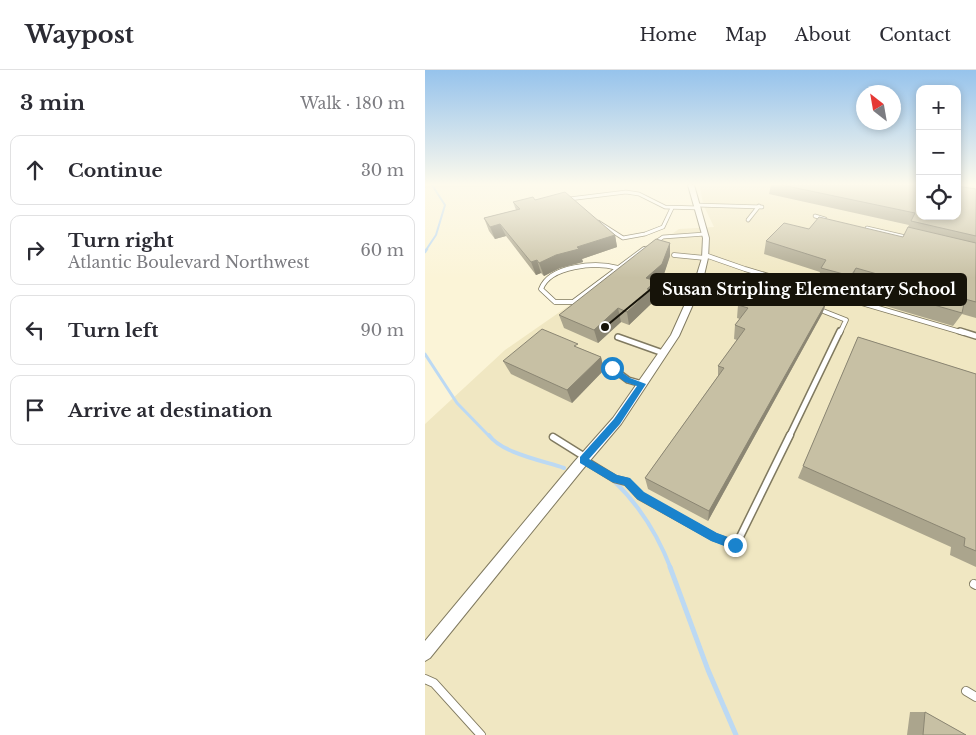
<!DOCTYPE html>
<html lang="en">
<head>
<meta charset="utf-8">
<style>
	body { margin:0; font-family:"Libre Baskerville",serif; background:#f7f7f7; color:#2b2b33 }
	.controls { position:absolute; right:15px; top:15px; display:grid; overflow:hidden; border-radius:10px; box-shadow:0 2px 8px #0003 }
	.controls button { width:45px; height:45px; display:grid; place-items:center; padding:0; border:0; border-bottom:1px solid #e1e1e2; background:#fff; color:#2b2b33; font:25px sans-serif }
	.compass { position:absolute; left:431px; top:15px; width:45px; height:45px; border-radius:50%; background:#fff; box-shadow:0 2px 8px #0003; rotate:329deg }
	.stop { position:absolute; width:15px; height:15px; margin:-11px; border:4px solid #1a83cd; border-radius:50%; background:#fff }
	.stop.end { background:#1a83cd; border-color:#fff; box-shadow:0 1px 5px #0008 }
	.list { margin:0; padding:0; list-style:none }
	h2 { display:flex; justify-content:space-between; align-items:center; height:65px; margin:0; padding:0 20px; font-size:21px }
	h2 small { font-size:16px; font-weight:400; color:#7c7c81 }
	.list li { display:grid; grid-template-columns:32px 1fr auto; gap:15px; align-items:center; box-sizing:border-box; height:70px; margin:0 10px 10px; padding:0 10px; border:1px solid #e1e1e2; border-radius:10px }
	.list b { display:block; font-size:19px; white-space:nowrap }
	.list p { margin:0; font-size:16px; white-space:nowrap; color:#7c7c81 }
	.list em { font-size:16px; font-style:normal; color:#7c7c81 }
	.icon { flex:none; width:28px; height:28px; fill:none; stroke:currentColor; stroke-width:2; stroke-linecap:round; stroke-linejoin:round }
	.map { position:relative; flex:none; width:551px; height:665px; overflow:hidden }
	header { display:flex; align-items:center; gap:30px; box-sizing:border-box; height:70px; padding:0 25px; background:#fff; border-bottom:1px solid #e1e1e2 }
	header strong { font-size:24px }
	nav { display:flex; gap:28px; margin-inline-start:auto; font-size:18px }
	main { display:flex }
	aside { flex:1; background:#fff }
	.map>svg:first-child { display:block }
	.built { fill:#f0e7c2 }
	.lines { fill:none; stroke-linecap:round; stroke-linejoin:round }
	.stream-far4 { stroke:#bcd9f3; stroke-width:2 }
	.stream-far3 { stroke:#bcd9f3; stroke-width:2.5 }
	.stream-far2 { stroke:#bcd9f3; stroke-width:3 }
	.stream-far1 { stroke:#bcd9f3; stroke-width:4 }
	.stream { stroke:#bcd9f3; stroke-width:5 }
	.service-far4-casing { stroke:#807a60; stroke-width:4.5 }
	.service-far3-casing { stroke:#807a60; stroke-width:5.5 }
	.service-far2-casing { stroke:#807a60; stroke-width:8 }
	.service-far1-casing { stroke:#807a60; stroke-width:9 }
	.service-casing { stroke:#807a60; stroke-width:10 }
	.minor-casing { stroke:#807a60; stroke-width:2 }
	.service-far4 { stroke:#fff; stroke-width:3 }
	.service-far3 { stroke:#fff; stroke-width:4 }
	.service-far2 { stroke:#fff; stroke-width:5 }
	.service-far1 { stroke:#fff; stroke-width:6 }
	.service { stroke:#fff; stroke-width:8 }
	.minor { fill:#fff; fill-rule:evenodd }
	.wall { fill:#aba58d }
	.shaded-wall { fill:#8b8673 }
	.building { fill:#c7c0a4; stroke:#8b8673 }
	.route { fill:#1a83cd }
	.leader { fill:none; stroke:#161309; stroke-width:2 }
	.callout-dot { fill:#161309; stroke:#fff; stroke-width:2 }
	.callout { fill:#161309; stroke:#161309; stroke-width:2 }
	.callout-label { font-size:16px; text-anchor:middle; font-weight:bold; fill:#fff }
</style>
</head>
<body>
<header>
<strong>Waypost</strong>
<nav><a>Home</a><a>Map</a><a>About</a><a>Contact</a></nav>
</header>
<main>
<aside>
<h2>3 min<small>Walk · 180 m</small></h2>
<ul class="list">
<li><svg class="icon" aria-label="ahead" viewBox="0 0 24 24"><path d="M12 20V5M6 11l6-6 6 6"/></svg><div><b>Continue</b></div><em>30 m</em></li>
<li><svg class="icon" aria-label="right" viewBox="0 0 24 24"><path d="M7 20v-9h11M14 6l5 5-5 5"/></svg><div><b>Turn right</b><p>Atlantic Boulevard Northwest</p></div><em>60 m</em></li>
<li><svg class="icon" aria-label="left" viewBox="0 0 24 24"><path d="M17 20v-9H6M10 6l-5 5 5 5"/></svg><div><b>Turn left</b></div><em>90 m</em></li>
<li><svg class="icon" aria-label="arrive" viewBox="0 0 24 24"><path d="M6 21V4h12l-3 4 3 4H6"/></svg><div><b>Arrive at destination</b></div></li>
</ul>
</aside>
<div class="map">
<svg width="551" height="665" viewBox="0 0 551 665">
	<rect width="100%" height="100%" fill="#fbf4d7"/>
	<g class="built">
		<polygon points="0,115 149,115 0,118"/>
		<polygon points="267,115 495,115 495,146 532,146 532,115 551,117 551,665 0,665 0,354 80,280 254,159 289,157 278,134 275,116"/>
	</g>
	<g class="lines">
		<polyline class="stream-far4" points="1,180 11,165 20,135 7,115"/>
		<polyline class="stream-far3" points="0,182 2,179"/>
		<polyline class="stream-far2" points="0,284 32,333 65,367"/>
		<g class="stream-far1">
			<path d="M64,365C76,383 119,391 139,398"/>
			<path d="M189,411C215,436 233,465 246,499"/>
		</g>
		<polyline class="stream" points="245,497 283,600 311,665"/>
		<defs>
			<g id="service-far4">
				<polyline points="144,129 201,122 214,124 240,137 274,138"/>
				<polyline points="271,135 337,137"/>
				<polyline points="390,146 400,149"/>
				<polyline points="323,150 334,136"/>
				<polyline points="173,152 198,168 220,164 238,157 247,138"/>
				<polyline points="442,158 485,168"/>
				<polyline points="228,174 238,167 280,164"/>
				<polyline points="218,180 221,178"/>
			</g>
			<g id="service-far3">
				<polyline points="249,185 280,188"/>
				<polyline points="280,185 320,199 539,263"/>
				<path d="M193,198C171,192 125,195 116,219L130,232H148L219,179"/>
				<polyline points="274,209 302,211 314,217 332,221"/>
				<polyline points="393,239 421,250 415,263"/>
			</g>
			<g id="service-far2">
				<polyline points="535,261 551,266"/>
				<polyline points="193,267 238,283"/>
				<polyline points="187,298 203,310 217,314"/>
				<polyline points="364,367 415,261"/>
			</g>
			<g id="service-far1">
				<polyline points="128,367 160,387"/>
				<polyline points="159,390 190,409 202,412 215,426 289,467 311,475 365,365"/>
			</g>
			<g id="service">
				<polyline points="549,514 551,515"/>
				<polyline points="0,609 9,613 56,665"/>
				<polyline points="541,621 551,627"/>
			</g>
			<polygon id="minor" points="263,115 269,115 284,168 283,188 277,214 254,266 196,354 157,400 5,588 0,591 0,571 149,392 188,348 246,265 269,214 277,188 278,168"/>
		</defs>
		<use href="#service-far4" class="service-far4-casing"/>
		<use href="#service-far3" class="service-far3-casing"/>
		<use href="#service-far2" class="service-far2-casing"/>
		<use href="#service-far1" class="service-far1-casing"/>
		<use href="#service" class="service-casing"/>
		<use href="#minor" class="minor-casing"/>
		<use href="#service-far4" class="service-far4"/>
		<use href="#service-far3" class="service-far3"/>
		<use href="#service-far2" class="service-far2"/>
		<use href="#service-far1" class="service-far1"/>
		<use href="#service" class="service"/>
		<use href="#minor" class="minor"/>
	</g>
	<g class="wall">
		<polygon points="346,115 495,115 551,119 551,248 537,244 528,256 447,232 453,219 426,211 421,219 392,211 395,202 339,184 341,171 384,159 478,167 484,155 344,124"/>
		<polygon points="110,130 190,165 192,177 157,189 158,192 135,198 119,206 116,203 111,205 81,166 70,169 64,161 59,148 91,140 88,132"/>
		<polygon points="245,173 245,186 238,207 231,213 232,224 227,229 227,233 204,255 196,252 173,273 139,258 134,245"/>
		<polygon points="402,231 397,244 283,451 223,419 220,408 293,306 293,296 312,270 309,269 310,255 315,249 312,248 313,235"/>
		<polygon points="433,267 551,304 551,497 525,485 526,477 373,408"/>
		<polygon points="154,278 176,287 179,300 147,333 86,304 78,291"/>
		<polygon points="485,642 500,642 541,665 482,665"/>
	</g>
	<g class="shaded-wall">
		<polygon points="75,154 81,166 70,169 65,157"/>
		<polygon points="190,165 192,177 157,189 158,192 135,198 119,206 114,193 131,185 152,177"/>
		<polygon points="245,173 245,186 238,207 231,213 232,224 227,229 227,233 204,255 202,242 221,208"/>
		<polygon points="112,190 116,203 111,205 106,192"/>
		<polygon points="431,198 426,211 421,219 426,206"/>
		<polygon points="402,231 397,244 283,451 284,441"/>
		<polygon points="193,238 196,252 173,273 169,260"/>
		<polygon points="176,287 179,300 147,333 142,320"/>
	</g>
	<g class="building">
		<polygon points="357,115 495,115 495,146 532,146 532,116 551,119 551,166 486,151 490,143"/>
		<polygon points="140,122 190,165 152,177 154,179 131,185 114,193 112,190 106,192 75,154 65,157 59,148 95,139 88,132 108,127 110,130"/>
		<polygon points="394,147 478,167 483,157 551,173 551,232 540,229 537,243 453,219 459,206 431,198 426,206 396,198 401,190 341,171 359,153 384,159"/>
		<polygon points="231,169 245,173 237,194 221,208 231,211 222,219 226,220 202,242 193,238 169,260 134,245"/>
		<polygon points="331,212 402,231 284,441 220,408 299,298 293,296 320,259 310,255 323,238 313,235"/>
		<polygon points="117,259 153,274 149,276 176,287 142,320 78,291"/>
		<polygon points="433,267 551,304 551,481 539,476 540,468 378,396"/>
		<polygon points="500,642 541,665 498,665"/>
	</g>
	<linearGradient id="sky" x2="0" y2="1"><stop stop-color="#96c3ec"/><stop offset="0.55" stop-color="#fdfaed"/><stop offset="1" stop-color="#fdfaed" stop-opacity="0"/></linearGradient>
	<rect width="551" height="208" fill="url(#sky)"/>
	<polygon class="route" points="187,295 205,308 221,314 195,354 164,389 192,405 205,408 219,422 292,463 314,471 316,475 314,479 310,480 286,471 212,429 199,415 187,412 155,393 155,387 189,349 212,316 200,312 184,300 183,298"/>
	<path class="leader" d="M180 257L226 219"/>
	<circle class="callout-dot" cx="180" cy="257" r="5"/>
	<rect class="callout" x="226" y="204" width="315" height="31" rx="5"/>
	<g class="callout-label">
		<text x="384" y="225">Susan Stripling Elementary School</text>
	</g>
</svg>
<div class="controls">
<button>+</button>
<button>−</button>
<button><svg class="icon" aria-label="locate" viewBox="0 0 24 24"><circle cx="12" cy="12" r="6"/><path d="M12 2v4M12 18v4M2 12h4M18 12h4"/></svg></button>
</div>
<svg class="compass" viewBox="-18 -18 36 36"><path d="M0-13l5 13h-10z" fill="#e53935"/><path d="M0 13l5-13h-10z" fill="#7c7c81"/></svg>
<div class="stop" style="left:187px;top:298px"></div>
<div class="stop end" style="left:310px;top:475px"></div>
</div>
</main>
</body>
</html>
